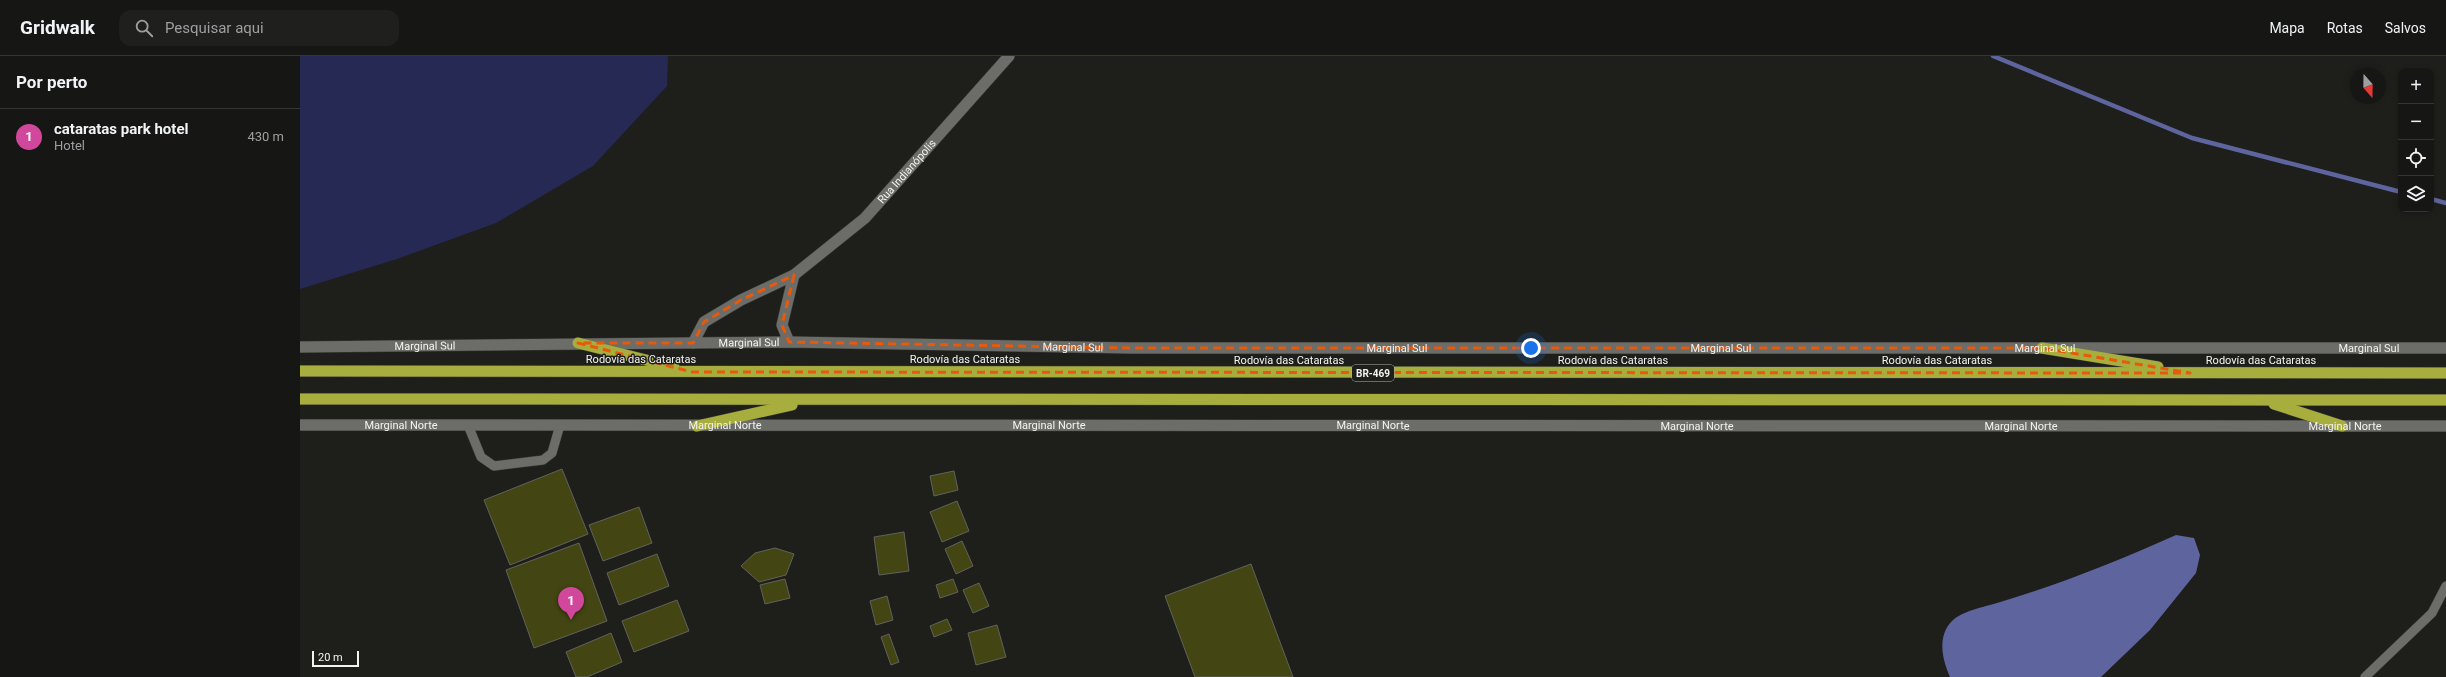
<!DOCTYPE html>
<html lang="pt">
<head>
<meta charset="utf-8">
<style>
	body { margin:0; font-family:Roboto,sans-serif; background:#1f1f1d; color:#f1f3f6 }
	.controls { position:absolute; right:12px; top:12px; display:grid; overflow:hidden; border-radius:8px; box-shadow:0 2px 6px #0003 }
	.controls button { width:36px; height:36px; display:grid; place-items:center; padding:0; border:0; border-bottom:1px solid #353534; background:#161614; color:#f1f3f6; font:20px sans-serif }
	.compass { position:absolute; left:2050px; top:12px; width:36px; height:36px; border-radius:50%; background:#161614; box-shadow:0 2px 6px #0003; rotate:160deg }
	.scale { position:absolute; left:12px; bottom:10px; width:47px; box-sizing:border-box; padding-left:4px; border:2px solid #f3f3f1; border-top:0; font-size:11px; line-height:14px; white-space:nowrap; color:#f3f3f1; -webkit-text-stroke:3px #1e1e1b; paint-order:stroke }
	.you { position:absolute; left:1231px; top:292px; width:14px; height:14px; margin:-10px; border:3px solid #fff; border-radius:50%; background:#1a73e8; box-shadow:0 0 0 6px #1a73e833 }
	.badge { display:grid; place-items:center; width:26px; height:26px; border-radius:50%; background:#7c3aed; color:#fff; font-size:13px; font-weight:700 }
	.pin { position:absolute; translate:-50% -33px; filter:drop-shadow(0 1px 2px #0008) }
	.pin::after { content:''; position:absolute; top:21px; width:14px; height:12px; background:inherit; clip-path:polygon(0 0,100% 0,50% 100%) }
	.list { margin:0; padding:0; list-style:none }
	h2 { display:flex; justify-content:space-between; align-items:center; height:52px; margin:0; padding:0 16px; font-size:17px }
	h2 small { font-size:13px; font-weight:400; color:#9e9fa0 }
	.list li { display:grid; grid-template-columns:26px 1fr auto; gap:12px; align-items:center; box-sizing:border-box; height:56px; padding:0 16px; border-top:1px solid #353534 }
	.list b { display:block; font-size:15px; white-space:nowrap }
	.list p { margin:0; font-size:13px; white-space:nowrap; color:#9e9fa0 }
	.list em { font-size:13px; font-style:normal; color:#9e9fa0 }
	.icon { flex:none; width:22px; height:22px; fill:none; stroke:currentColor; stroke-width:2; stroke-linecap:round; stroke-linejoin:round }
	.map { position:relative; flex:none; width:2146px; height:621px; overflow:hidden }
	header { display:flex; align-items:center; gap:24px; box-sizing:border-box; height:56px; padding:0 20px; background:#161614; border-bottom:1px solid #353534 }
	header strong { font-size:19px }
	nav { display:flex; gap:22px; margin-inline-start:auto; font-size:14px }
	.search { width:280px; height:36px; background:#1f1f1d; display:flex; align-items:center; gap:10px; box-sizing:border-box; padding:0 14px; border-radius:12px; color:#9e9fa0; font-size:15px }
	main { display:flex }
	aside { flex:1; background:#161614 }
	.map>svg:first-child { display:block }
	.green { fill:#262954 }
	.water { fill:#5e649e }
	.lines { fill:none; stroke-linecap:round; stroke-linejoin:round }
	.stream { stroke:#5e649e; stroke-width:4.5 }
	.building { fill:#434612; stroke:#62625e }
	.service-casing { stroke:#3c3c3a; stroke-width:10 }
	.tertiary-casing { stroke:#3c3c3a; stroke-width:12 }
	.trunk-casing { stroke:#3c3c3a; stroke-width:12 }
	.service { stroke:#6c6c68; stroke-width:9 }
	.tertiary { stroke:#6c6c68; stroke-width:11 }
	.trunk { stroke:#a7ae3e; stroke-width:11 }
	.marked { fill:none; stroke:#e8590c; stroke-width:3; stroke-dasharray:8 5; stroke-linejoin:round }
	.labels { text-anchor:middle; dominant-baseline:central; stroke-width:3; stroke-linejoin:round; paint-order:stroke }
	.shield { fill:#1e1e1b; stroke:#b3b3b1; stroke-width:1 }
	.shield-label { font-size:10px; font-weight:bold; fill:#f3f3f1 }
	.street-label { font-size:11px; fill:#f3f3f1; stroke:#1e1e1b }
</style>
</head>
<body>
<header>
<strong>Gridwalk</strong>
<div class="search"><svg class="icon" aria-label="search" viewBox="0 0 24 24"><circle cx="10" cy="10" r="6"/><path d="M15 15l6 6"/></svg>Pesquisar aqui</div>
<nav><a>Mapa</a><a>Rotas</a><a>Salvos</a></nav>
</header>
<main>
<aside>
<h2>Por perto<small></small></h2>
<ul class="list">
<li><span class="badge" style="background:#d1479c">1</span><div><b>cataratas park hotel</b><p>Hotel</p></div><em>430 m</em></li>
</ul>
</aside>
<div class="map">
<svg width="2146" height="621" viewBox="0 0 2146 621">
	<rect width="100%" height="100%" fill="#1e1e1b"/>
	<polygon class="green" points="0,0 368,0 367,30 293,110 196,167 97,203 0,233"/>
	<path class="water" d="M1876,479L1894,482L1900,499L1896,517L1850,574L1801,621H1650C1642,603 1637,580 1652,565C1662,555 1684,551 1697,547C1758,529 1818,505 1876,479Z"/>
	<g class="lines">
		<g class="stream">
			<polyline points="1693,0 1892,82 2101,136"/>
			<polyline points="2131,143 2146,147"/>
		</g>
	</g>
	<g class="building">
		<polygon points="262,413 288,478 210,509 184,444"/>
		<polygon points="654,415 658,434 634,440 630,420"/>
		<polygon points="657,445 669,475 642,486 630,456"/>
		<polygon points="339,451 352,487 303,505 289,469"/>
		<polygon points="604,476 609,515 579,519 574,481"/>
		<polygon points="662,485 673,510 656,518 645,493"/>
		<polygon points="279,487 307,565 234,592 206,514"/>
		<polygon points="475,492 494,498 486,519 459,526 441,510 455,497"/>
		<polygon points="357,498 369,530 319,549 307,517"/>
		<polygon points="951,508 993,621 895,621 865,540"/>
		<polygon points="485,523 490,542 465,548 460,529"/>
		<polygon points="653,523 658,536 640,542 636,529"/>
		<polygon points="679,527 689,550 673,557 663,534"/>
		<polygon points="587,540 593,564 576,569 570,545"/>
		<polygon points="377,544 389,575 334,596 322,565"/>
		<polygon points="647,563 652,574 634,581 630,570"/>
		<polygon points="697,569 706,601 676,609 668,577"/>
		<polygon points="311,577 322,606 287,621 276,621 266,596"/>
		<polygon points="589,578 599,606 591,609 581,581"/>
	</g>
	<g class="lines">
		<defs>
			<g id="service">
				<polyline points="168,369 181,401 194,410 243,404 252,397 260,369"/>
				<polyline points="2065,621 2132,557 2146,530"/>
			</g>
			<g id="tertiary">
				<polyline points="489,286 482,269 494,219"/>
				<path id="s1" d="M393,287L404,266L441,244L494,219L565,162L709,0"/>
				<path id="s2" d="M0,291L489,286L830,292H2146"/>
				<path id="s3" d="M0,369L2146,370"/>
			</g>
			<g id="trunk">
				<polyline points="278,287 374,311"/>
				<polyline points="1742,292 1858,311"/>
				<polyline points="0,315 2146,317"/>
				<polyline points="0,343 2146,344"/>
				<polyline points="1974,348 2042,370"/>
				<polyline points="397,370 492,349"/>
			</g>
		</defs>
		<use href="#service" class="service-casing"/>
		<use href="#tertiary" class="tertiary-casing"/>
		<use href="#trunk" class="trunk-casing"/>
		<use href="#service" class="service"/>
		<use href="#tertiary" class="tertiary"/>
		<use href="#trunk" class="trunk"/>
	</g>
	<path class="marked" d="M494,219L482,269L489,286L830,292H1742L1890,317L392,316L278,287H393L404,266L441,244Z"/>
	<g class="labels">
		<rect class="shield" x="1052" y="309" width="42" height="16" rx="3"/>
		<g class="shield-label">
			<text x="1073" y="317">BR-469</text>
		</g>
		<g class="street-label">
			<text stroke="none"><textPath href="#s1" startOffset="279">Rua Indianópolis</textPath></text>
			<text stroke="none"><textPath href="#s2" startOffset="449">Marginal Sul</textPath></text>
			<text stroke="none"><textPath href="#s2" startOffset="125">Marginal Sul</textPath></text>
			<text stroke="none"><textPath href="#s2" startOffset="773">Marginal Sul</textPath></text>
			<text stroke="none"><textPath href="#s2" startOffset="1097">Marginal Sul</textPath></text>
			<text stroke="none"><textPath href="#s2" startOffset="1421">Marginal Sul</textPath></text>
			<text stroke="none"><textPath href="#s2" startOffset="1745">Marginal Sul</textPath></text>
			<text stroke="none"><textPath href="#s2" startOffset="2069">Marginal Sul</textPath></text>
			<text x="341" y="303">Rodovía das Cataratas</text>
			<text x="665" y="303">Rodovía das Cataratas</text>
			<text x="989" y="304">Rodovía das Cataratas</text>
			<text x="1313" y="304">Rodovía das Cataratas</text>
			<text x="1637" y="304">Rodovía das Cataratas</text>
			<text x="1961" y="304">Rodovía das Cataratas</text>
			<text stroke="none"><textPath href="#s3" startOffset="101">Marginal Norte</textPath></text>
			<text stroke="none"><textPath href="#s3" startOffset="425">Marginal Norte</textPath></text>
			<text stroke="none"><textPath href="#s3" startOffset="749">Marginal Norte</textPath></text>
			<text stroke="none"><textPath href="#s3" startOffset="1073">Marginal Norte</textPath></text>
			<text stroke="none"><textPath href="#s3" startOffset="1397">Marginal Norte</textPath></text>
			<text stroke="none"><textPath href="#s3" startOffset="1721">Marginal Norte</textPath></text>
			<text stroke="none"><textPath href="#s3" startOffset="2045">Marginal Norte</textPath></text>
		</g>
	</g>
</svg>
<div class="controls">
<button>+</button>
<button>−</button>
<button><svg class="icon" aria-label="locate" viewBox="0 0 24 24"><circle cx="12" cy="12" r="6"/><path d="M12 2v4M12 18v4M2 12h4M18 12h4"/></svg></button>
<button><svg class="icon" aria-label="layers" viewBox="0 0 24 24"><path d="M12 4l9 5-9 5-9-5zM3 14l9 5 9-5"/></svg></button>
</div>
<svg class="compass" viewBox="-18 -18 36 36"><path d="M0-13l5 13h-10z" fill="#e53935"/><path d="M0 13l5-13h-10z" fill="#9e9fa0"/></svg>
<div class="scale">20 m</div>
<div class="you"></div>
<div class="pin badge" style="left:271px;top:564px;background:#d1479c">1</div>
</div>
</main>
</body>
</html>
